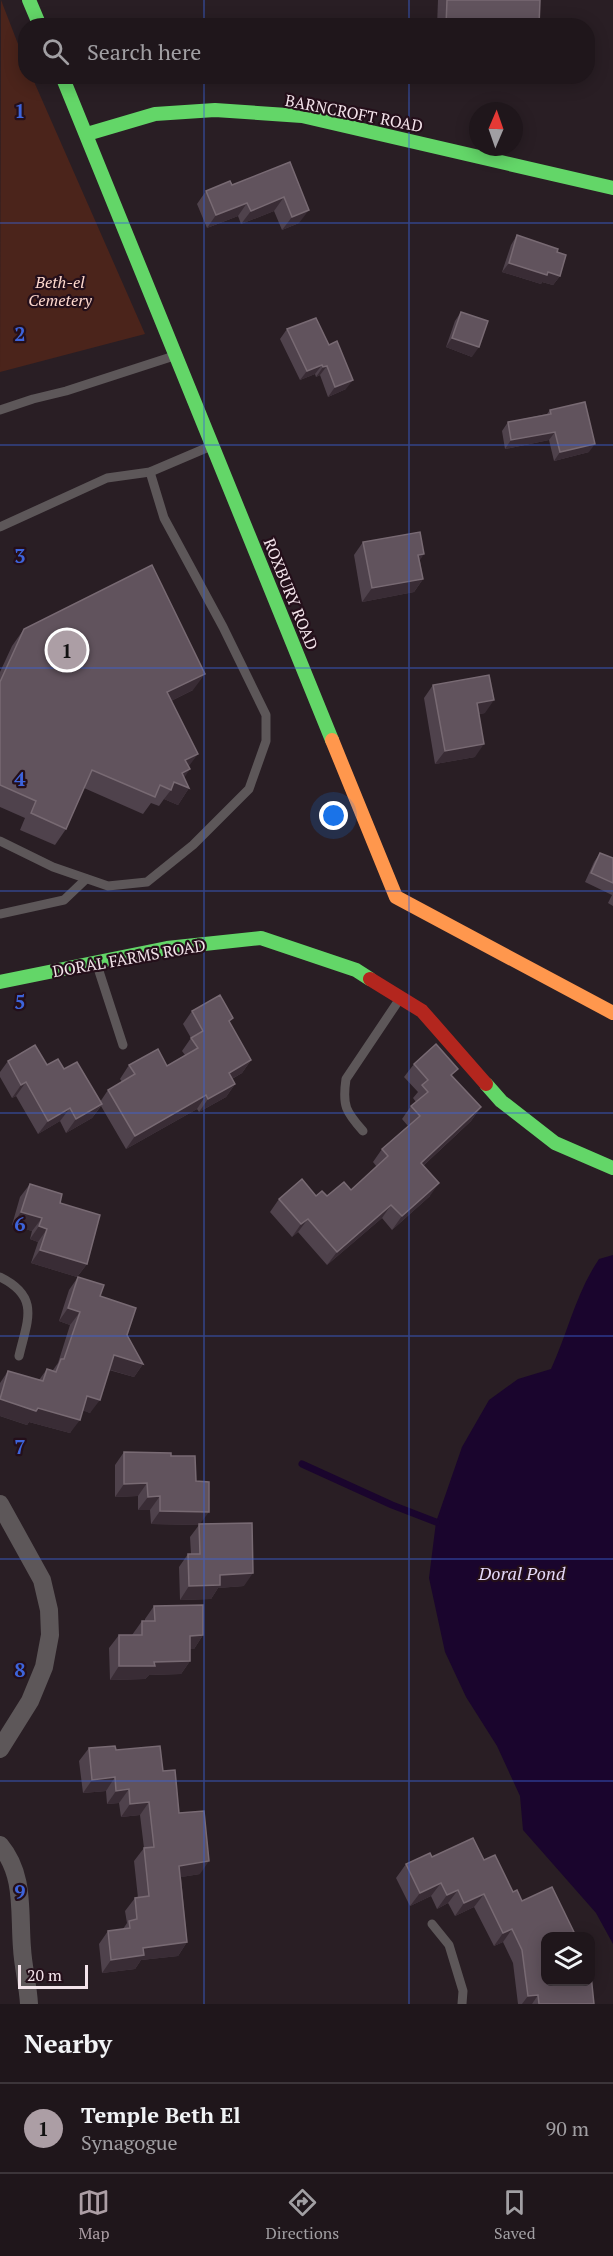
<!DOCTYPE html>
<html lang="en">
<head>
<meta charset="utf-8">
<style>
	body { margin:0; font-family:"PT Serif",serif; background:#271f24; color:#f1f3f6 }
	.controls { position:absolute; right:18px; bottom:18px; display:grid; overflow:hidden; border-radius:12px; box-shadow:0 3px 15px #0003 }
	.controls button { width:54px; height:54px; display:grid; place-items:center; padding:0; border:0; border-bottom:2px solid #3c353a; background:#1f161b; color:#f1f3f6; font:30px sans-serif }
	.compass { position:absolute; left:469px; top:102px; width:54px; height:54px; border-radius:50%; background:#1f161b; box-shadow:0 3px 15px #0003; rotate:2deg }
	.scale { position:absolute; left:18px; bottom:15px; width:70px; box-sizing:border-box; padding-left:6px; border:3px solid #f3e3ea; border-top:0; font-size:16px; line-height:21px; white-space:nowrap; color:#f3e3ea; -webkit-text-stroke:4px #240f1a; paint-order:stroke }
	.you { position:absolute; left:334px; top:816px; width:21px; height:21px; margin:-15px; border:4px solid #fff; border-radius:50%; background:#1a73e8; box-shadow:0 0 0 9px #1a73e833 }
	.badge { display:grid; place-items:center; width:39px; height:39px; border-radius:50%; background:#ac9ea5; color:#111; font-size:20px; font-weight:700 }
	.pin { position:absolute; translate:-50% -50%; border:3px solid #fff; box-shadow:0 2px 6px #0006 }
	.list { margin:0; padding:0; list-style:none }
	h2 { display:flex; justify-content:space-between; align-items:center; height:78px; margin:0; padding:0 24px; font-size:26px }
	h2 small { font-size:20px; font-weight:400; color:#a19fa3 }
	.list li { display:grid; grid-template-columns:39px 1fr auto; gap:18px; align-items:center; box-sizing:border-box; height:90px; padding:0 24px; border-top:2px solid #3c353a }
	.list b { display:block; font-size:22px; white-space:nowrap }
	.list p { margin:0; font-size:20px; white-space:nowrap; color:#a19fa3 }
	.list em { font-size:20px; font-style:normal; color:#a19fa3 }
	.icon { flex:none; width:33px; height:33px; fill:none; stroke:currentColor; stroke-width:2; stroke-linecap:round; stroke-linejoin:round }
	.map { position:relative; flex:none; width:613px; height:2004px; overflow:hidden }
	.search { position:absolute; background:#1f161b; box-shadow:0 3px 15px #0003; left:18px; right:18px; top:18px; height:66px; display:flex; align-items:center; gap:15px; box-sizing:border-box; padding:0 21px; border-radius:24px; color:#a19fa3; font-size:22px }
	.sheet { height:168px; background:#1f161b }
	nav { display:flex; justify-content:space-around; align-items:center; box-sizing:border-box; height:84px; border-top:2px solid #3c353a; background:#1f161b; font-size:16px; color:#a19fa3 }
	nav a { display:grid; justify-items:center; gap:3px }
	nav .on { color:#ac9ea5 }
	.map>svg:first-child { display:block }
	.green { fill:#4b241b }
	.water { fill:#1a052d }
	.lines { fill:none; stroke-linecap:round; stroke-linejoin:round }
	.stream { stroke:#1a052d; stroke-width:7 }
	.lane { stroke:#5d5759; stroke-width:9 }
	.street { stroke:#5d5759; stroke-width:18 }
	.fast { stroke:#63d668; stroke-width:14 }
	.slow { stroke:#ff974d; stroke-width:14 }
	.jam { stroke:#b3261e; stroke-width:14 }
	.wall { fill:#4f424c }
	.shaded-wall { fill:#392c35 }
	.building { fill:#61535d; stroke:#786a73; stroke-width:1.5 }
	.grid { fill:none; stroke:#3d64db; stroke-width:1.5; stroke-opacity:0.55 }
	.labels { text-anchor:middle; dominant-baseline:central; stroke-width:4.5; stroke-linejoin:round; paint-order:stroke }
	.street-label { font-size:16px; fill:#f3e3ea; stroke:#240f1a }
	.park-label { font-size:16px; font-style:italic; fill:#fed8cd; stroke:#240f1a }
	.water-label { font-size:18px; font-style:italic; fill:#e5d9f9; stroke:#240f1a }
	.grid-label { font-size:20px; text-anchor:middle; font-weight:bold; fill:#3d64db; stroke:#240f1a; stroke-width:4.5; stroke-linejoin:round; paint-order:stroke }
</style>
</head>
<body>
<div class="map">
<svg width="613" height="2004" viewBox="0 0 613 2004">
	<rect width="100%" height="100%" fill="#291e24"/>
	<polygon class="green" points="1,0 25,62 26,76 32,77 145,334 0,372"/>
	<path class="water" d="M613,1255V1944L596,1913L523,1830L520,1796L497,1746L466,1697L445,1652L429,1578L436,1522L462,1447L489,1400L518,1379L551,1369C568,1332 576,1293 599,1259Z"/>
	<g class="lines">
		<polyline class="stream" points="302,1464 392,1505 436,1522"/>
		<g class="lane">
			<polyline points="0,410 33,399 66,391 174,356"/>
			<polyline points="0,527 107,478 150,472 211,446"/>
			<polyline points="0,841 53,867 108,886 147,882 193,845 249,789 266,741 266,715 223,627 164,518 150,472"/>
			<polyline points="0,914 64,900 86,879"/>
			<polyline points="97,965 123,1045"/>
			<path d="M363,1131C346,1112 342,1106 346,1079L399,1000"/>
			<path d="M0,1277C41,1297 27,1321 19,1356"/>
			<polyline points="432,1924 449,1945 463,1991 462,2004"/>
		</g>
		<g class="street">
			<polyline points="0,1504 42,1580 49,1610 50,1635 44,1667 30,1701 0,1749"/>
			<path d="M0,1845C25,1875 19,1911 22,1948C23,1967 28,1985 29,2004"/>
		</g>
		<g class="fast">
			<polyline points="29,0 40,26"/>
			<polyline points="62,76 332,740"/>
			<polyline points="87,134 155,114 215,110 302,116 613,188"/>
			<polyline points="0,982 167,948 261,938 356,970 370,979"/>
			<polyline points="486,1084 501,1101 555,1143 613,1168"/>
		</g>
		<polyline class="slow" points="332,740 396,897 613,1013"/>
		<polyline class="jam" points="370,979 422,1011 486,1084"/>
	</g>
	<g class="wall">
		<polygon points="438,0 540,0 539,26 437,26"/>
		<polygon points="290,162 299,223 282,230 274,211 241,224 238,216 207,228 197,204 206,191 232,185"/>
		<polygon points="517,235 557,252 560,276 553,285 542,282 541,284 502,272 511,245"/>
		<polygon points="461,312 472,357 446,347 455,321"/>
		<polygon points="316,318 346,389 328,397 320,375 316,377 315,374 300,380 280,339 287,329"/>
		<polygon points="550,410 589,452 554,461 549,440 505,449 502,431 508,422 547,414"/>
		<polygon points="363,542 420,561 423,579 414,592 362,602 354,555"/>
		<polygon points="24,629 193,690 171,701 189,767 184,778 189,788 178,805 164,799 159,806 151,803 143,814 84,788 66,829 55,845 20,830 25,818 0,807 0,672 12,646"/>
		<polygon points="433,685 485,713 479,714 475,757 435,764 424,698"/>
		<polygon points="600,853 613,858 613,906 608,903 612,895 585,882 594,862"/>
		<polygon points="192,1011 230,1023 251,1060 242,1073 232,1079 235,1084 226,1097 199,1112 197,1109 126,1149 101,1106 92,1118 66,1133 60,1121 38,1134 16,1096 12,1098 0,1077 0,1072 8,1061 47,1065 64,1069 100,1102 108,1090 122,1082 120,1079 129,1065 167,1066 185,1055 182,1051 191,1038 183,1024"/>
		<polygon points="414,1064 453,1077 481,1107 471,1121 423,1166 430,1196 392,1230 382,1218 327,1265 298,1232 292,1237 270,1212 279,1199 316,1196 327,1196 351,1190 377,1167 373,1162 382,1149 408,1126 402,1119 411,1106 416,1102 413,1098 418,1092 404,1077"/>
		<polygon points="30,1184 60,1203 87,1264 77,1277 31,1263 38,1242 30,1239 32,1231 12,1225 20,1197"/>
		<polygon points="78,1277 100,1296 127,1335 143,1364 134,1377 109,1370 90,1413 83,1410 70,1433 29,1422 27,1425 0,1416 0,1383 8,1371 39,1380 47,1369 53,1370 58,1363 70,1325 59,1321 69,1290"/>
		<polygon points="124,1452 171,1456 196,1481 200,1524 244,1586 218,1588 211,1599 180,1600 179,1567 188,1554 191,1554 190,1537 199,1525 151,1524 150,1510 138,1510 138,1496 115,1497 115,1465"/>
		<polygon points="154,1606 203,1635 194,1649 190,1649 190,1661 181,1674 149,1675 145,1679 110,1680 109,1648 119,1635 132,1635 142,1621 145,1621 145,1619"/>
		<polygon points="89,1748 116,1750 163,1771 179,1813 200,1874 181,1877 187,1942 178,1956 141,1960 135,1969 102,1973 99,1944 108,1931 123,1929 127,1923 125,1911 135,1898 138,1898 134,1861 144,1848 140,1815 121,1817 119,1803 107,1804 106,1791 83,1793 79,1761"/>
		<polygon points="432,1857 484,1860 513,1892 522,1901 574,1932 570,1936 546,1936 546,1982 594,2004 518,2004 513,1963 503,1942 494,1946 474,1907 455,1916 448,1903 437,1909 431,1896 410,1906 396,1878 406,1864"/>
	</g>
	<g class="shaded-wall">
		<polygon points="284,197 274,211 241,224 251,211"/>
		<polygon points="247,203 238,216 207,228 216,215"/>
		<polygon points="309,210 299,223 282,230 292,217"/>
		<polygon points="509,263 548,272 560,276 553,285 542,282 541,284 502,272"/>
		<polygon points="452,338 479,347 472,357 446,347"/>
		<polygon points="322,365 315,374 300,380 307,371"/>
		<polygon points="327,366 320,375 316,377 323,367"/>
		<polygon points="353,380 346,389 328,397 335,387"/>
		<polygon points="555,432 549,440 505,449 511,440"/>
		<polygon points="595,444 589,452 554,461 560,452"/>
		<polygon points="424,554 415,568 418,555"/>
		<polygon points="423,579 414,592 362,602 372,588"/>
		<polygon points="205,674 193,690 155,709 167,692"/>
		<polygon points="494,700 485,713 467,716 477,703"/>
		<polygon points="484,744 475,757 435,764 445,751"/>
		<polygon points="198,754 186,770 185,760"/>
		<polygon points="190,769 180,784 189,788 178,805 164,799 171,790 174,782 182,773"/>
		<polygon points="251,1060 242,1073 219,1086 229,1073"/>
		<polygon points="26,1082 16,1096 12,1098 21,1085"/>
		<polygon points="235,1084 226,1097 199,1112 208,1099"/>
		<polygon points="206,1095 197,1109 126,1149 135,1136"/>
		<polygon points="102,1104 92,1118 66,1133 76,1119"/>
		<polygon points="481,1107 471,1121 412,1176 421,1163"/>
		<polygon points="70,1108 60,1121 38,1134 48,1121"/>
		<polygon points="439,1183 430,1196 392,1230 402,1216"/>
		<polygon points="391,1205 382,1218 327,1265 337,1252"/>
		<polygon points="21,1212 42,1218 32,1231 12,1225"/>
		<polygon points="308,1219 298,1232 292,1237 301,1224"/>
		<polygon points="39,1226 47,1229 38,1242 30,1239"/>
		<polygon points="40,1250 87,1264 77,1277 31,1263"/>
		<polygon points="68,1308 80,1312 70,1325 59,1321"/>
		<polygon points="114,1355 143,1364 134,1377 104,1368"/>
		<polygon points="87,1396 100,1400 90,1413 78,1409"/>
		<polygon points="0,1399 38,1408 80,1420 70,1433 29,1422 27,1425 0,1416"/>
		<polygon points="147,1483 138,1496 115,1497 124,1484"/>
		<polygon points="160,1496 150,1510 138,1510 148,1497"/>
		<polygon points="160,1511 209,1512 199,1525 151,1524"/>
		<polygon points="253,1573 244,1586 218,1588 211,1599 180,1600 189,1586 220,1575"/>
		<polygon points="203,1635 194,1649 181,1649 190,1636"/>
		<polygon points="190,1661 181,1674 149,1675 145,1679 110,1680 119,1666 154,1662"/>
		<polygon points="115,1777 106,1791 83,1793 92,1780"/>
		<polygon points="129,1789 119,1803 107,1804 116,1791"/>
		<polygon points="149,1802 140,1815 121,1817 130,1804"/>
		<polygon points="209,1861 200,1874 170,1879 179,1866"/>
		<polygon points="441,1883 431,1896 410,1906 420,1893"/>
		<polygon points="458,1890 448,1903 437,1909 447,1895"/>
		<polygon points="484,1894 474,1907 455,1916 464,1903"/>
		<polygon points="512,1929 503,1942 494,1946 503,1933"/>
		<polygon points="574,1932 570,1936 564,1936"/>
		<polygon points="187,1942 178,1956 141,1960 135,1969 102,1973 111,1960 143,1948"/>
		<polygon points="538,1995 532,2004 522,2004 528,1996"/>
	</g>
	<g class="building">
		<polygon points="447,0 540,0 539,26 446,26"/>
		<polygon points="290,162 309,210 292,217 284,197 251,211 247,203 216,215 206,191 230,181 232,185"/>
		<polygon points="517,235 558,249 557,252 566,255 560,276 548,272 547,275 509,263"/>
		<polygon points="461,312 488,321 479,347 452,338"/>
		<polygon points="316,318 329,345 337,341 353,380 335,387 327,366 323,367 322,365 307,371 287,329"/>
		<polygon points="585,402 595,444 560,452 555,432 511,440 508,422 551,414 550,410"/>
		<polygon points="420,532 424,554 418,555 423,579 372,588 363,542"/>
		<polygon points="152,565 205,674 167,692 198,754 185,760 190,769 182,773 189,788 174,782 171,790 160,785 155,797 92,770 66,829 31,813 36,801 0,785 0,682 24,629"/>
		<polygon points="489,675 494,700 477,703 484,744 445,751 433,685"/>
		<polygon points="600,853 613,858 613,883 591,873"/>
		<polygon points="220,995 233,1018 229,1021 251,1060 229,1073 235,1084 208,1099 206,1095 135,1136 108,1090 135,1074 129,1065 158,1049 167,1066 198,1048 191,1038 203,1031 192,1011"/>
		<polygon points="436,1044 458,1069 451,1075 481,1107 421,1163 439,1183 402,1216 391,1205 337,1252 308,1219 301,1224 279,1199 302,1179 316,1196 322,1191 327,1196 344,1182 351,1190 388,1156 382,1149 420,1116 411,1106 428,1092 422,1085 428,1080 414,1064"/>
		<polygon points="35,1045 47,1065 58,1059 64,1069 77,1062 102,1104 76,1119 70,1108 48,1121 26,1082 21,1085 8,1061"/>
		<polygon points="30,1184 62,1194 60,1203 100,1215 87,1264 40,1250 47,1229 39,1226 42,1218 21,1212"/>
		<polygon points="78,1277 104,1285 100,1296 136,1308 127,1335 143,1364 114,1355 100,1400 87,1396 80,1420 38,1408 36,1411 0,1399 8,1371 43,1381 47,1369 56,1372 61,1359 64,1359 80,1312 68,1308"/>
		<polygon points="124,1452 171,1453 171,1456 195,1456 196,1481 209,1482 209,1512 160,1511 160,1496 148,1497 147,1483 124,1484"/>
		<polygon points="252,1523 253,1573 220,1575 220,1585 189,1586 188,1554 200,1554 199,1524"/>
		<polygon points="203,1605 203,1635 190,1636 190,1661 154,1662 155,1666 119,1666 119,1635 142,1635 142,1621 155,1621 154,1606"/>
		<polygon points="115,1746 116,1750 160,1746 163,1771 175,1770 179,1813 204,1811 209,1861 179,1866 187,1942 143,1948 144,1955 111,1960 108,1931 130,1928 129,1921 137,1919 135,1898 149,1896 144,1848 154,1847 149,1802 130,1804 129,1789 116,1791 115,1777 92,1780 89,1748"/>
		<polygon points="473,1838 484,1860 495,1855 513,1892 517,1890 522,1901 552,1887 574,1932 564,1936 546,1936 546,1982 591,1982 591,1975 594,2004 539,2004 538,1995 528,1996 522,1950 512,1929 503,1933 484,1894 464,1903 458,1890 447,1895 441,1883 420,1893 406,1864 430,1853 432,1857"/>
	</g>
	<path class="grid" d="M204,0V26M409,0V26M204,76V2004M409,76V2004M0,223H613M0,445H613M0,668H613M0,891H613M0,1113H613M0,1336H613M0,1559H613M0,1781H613"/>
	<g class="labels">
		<g class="street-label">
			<text transform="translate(354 113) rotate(11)">BARNCROFT ROAD</text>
			<text transform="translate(291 594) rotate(68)">ROXBURY ROAD</text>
			<text transform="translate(129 958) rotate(-10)">DORAL FARMS ROAD</text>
		</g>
		<g class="park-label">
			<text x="60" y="282">Beth-el<tspan x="60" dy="18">Cemetery</tspan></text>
		</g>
		<g class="water-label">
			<text x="522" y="1573">Doral Pond</text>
		</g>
	</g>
	<g class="grid-label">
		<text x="20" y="118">1</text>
		<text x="20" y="341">2</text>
		<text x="20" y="563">3</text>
		<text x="20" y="786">4</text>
		<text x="20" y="1009">5</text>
		<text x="20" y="1231">6</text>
		<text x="20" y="1454">7</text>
		<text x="20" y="1677">8</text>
		<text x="20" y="1899">9</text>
	</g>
</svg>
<div class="controls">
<button><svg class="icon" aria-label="layers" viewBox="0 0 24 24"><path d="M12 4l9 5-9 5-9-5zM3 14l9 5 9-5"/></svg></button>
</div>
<svg class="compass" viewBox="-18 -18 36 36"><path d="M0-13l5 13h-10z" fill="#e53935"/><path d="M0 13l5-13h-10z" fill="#a19fa3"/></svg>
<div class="scale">20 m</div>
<div class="you"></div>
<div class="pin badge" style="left:67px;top:650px">1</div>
<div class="search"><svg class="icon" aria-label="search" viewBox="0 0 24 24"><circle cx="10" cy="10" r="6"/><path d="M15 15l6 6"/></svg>Search here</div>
</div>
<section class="sheet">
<h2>Nearby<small></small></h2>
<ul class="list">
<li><span class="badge">1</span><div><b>Temple Beth El</b><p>Synagogue</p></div><em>90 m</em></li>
</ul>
</section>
<nav>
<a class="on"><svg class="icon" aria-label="map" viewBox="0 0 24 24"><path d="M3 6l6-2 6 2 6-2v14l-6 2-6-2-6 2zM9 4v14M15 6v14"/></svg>Map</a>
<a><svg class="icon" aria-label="directions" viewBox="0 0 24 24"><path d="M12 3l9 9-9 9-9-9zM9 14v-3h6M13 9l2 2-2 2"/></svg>Directions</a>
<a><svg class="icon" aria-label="saved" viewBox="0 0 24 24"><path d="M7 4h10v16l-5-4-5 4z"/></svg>Saved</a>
</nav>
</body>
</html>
